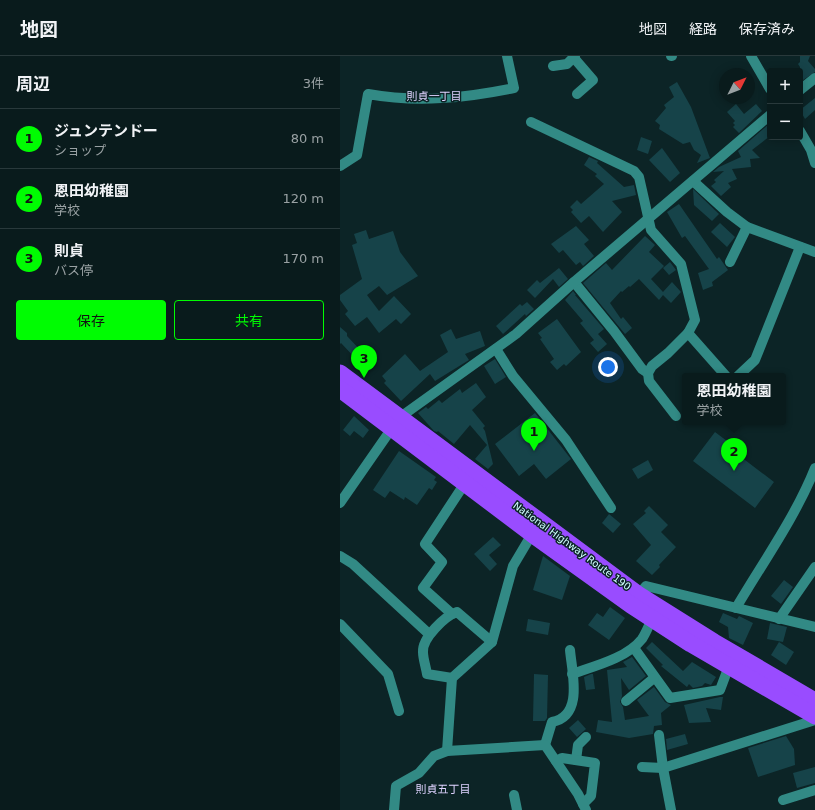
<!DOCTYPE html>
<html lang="ja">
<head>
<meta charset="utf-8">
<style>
	body { margin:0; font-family:"DejaVu Sans","Noto Sans JP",sans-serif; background:#172829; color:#f1f3f6 }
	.controls { position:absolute; right:12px; top:12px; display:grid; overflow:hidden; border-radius:4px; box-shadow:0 2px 10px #0003 }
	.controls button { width:36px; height:36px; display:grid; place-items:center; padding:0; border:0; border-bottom:1px solid #29393b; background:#091b1c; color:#f1f3f6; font:20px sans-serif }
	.compass { position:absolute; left:379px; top:12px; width:36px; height:36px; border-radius:50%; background:#091b1c; box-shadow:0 2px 10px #0003; rotate:48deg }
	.you { position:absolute; left:268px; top:311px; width:14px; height:14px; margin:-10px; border:3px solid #fff; border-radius:50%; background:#1a73e8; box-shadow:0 0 0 6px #1a73e833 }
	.badge { display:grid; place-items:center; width:26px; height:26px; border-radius:50%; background:#00fc02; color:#111; font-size:13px; font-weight:700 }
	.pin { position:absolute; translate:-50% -33px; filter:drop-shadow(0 1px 2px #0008) }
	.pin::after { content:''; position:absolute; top:21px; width:14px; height:12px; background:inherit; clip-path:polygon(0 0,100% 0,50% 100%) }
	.popup { position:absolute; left:342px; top:317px; width:104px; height:52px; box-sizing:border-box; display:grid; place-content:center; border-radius:4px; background:#091b1c; filter:drop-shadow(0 1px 3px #0005); font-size:13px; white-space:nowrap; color:#99a1a3 }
	.popup b { font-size:15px; color:#f1f3f6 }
	.popup::after { content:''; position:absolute; left:50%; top:100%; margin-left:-8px; border:8px solid transparent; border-top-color:#091b1c }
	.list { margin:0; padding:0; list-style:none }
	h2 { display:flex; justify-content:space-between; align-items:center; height:52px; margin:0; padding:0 16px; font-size:17px }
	h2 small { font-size:13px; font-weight:400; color:#99a1a3 }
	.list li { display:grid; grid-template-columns:26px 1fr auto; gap:12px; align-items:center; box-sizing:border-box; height:60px; padding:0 16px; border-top:1px solid #29393b }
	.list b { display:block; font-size:15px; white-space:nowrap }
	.list p { margin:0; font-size:13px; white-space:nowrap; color:#99a1a3 }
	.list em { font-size:13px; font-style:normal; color:#99a1a3 }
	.actions { display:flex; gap:8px; padding:12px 16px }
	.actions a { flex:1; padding:9px 0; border:1px solid #00fc02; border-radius:4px; text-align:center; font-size:14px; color:#00fc02 }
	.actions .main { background:#00fc02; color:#111 }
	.map { position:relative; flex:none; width:475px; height:754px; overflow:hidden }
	header { display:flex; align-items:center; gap:24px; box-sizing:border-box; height:56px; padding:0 20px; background:#091b1c; border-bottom:1px solid #29393b }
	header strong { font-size:19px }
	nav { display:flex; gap:22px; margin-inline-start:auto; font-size:14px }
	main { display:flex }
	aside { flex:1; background:#091b1c }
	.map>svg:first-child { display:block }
	.building { fill:#164349 }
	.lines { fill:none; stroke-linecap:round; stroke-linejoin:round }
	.minor { stroke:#328a85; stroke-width:10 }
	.highway { stroke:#994cff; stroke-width:17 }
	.labels { text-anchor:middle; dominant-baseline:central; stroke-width:3; stroke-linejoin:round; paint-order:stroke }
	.street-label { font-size:10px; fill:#d1feff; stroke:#0c2426 }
	.neighbourhood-label { font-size:11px; fill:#dfd3ff; stroke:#0c2426 }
</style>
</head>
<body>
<header>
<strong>地図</strong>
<nav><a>地図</a><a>経路</a><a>保存済み</a></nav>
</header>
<main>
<aside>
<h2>周辺<small>3件</small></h2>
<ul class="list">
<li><span class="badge">1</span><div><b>ジュンテンドー</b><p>ショップ</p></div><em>80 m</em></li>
<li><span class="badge">2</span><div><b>恩田幼稚園</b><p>学校</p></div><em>120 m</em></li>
<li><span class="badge">3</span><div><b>則貞</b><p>バス停</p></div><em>170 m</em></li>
</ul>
<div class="actions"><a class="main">保存</a><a>共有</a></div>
</aside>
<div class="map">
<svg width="475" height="754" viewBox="0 0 475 754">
	<rect width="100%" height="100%" fill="#0c2426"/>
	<g class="building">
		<polygon points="460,0 470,0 468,5 475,13 475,16 460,26 460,11 458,8 460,6"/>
		<polygon points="337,26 351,51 370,102 357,107 361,99 354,94 350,86 343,88 319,73 320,69 315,65 326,52 324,49 334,41 329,31"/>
		<polygon points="475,42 475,54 465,63 460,54"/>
		<polygon points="396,48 404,58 416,48 422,55 399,77 393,71 395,69 393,67 395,65 387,56"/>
		<polygon points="429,68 430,80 412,94 420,102 410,103 411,111 392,113 397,123 388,127 391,131 381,140 371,130 376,126 374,124 384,115 373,116 379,111 401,101 398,95"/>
		<polygon points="301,81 312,85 308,98 297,94"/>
		<polygon points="322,92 340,117 330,126 309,104"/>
		<polygon points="249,101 258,105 257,107 284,131 294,129 296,139 272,145 282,156 263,176 249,160 241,167 231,156 233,154 230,151 237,144 241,148 264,128 255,120 257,118 244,109"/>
		<polygon points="353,133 379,158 372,165 354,149"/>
		<polygon points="339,148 377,203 379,201 388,214 372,226 373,230 363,234 358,217 369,213 345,180 342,182 327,156"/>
		<polygon points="380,167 395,181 387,191 371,176"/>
		<polygon points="236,170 249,184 244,188 254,200 243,210 240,206 236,209 223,194 219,197 211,188"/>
		<polygon points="26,174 29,183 53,175 60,196 78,220 47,239 39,230 27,239 39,255 54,240 71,258 61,268 56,263 39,277 27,261 15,270 5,258 8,255 0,244 0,239 22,223 12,189 17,187 14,178"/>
		<polygon points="305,180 315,189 309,196 324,210 311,223 323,236 332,226 341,236 331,247 323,239 319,244 299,223 290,231 289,230 282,236 281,235 270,247 281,263 283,261 292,272 285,278 243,227 266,207 272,214"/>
		<polygon points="330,206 336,214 329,219 323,212"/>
		<polygon points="219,212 228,223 219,231 213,223 195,242 187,234 197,224 200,227"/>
		<polygon points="233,235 236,239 235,239 264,273 258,278 267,288 258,296 250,287 254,284 240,267 243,265 225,244"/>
		<polygon points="187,246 194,253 186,260 185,258 163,278 156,270 180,248 182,250"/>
		<polygon points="217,263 241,296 226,310 224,308 217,314 210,306 214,303 200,283 202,282 198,277"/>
		<polygon points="0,271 7,277 7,280 24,298 17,304 1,287 0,288"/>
		<polygon points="111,273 116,283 140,275 145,290 125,298 129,304 95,325 90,318 61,345 44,327 46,325 42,320 65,298 80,315 108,296 100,279"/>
		<polygon points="155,303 166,321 155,328 144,310"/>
		<polygon points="136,327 146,341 132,354 145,370 143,372 145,375 153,408 148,413 135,403 147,389 130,369 114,388 98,375 97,376 94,375 78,357 86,351 88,353 99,344 102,347 120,333 122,337"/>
		<polygon points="195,357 231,403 206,423 194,408 179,420 155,388"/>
		<polygon points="14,360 29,374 23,382 14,375 10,380 3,374"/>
		<polygon points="375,376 391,388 388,391 434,426 415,452 353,405"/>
		<polygon points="59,395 96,421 94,424 97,426 92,434 89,432 77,449 65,441 64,444 50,435 45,442 33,434"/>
		<polygon points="308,404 313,414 298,423 292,413"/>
		<polygon points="309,450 328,469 321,476 336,491 319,509 320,511 312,519 296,505 311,489 293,468 306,457 304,455"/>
		<polygon points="269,458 281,468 273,477 262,467"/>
		<polygon points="153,481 161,489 149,499 157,508 150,515 134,498"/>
		<polygon points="203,500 230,520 222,544 193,534"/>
		<polygon points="444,524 453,531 441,548 431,540"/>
		<polygon points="270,551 285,562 269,584 248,569 257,557 263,561"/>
		<polygon points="383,557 397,563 399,560 413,567 403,589 389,582 388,571 379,566"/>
		<polygon points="188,563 210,567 208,579 186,575"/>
		<polygon points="430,567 447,571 443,586 427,583"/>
		<polygon points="312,586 343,615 352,606 376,621 371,629 365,627 362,630 353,632 349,628 347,631 321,610 323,609 306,592"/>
		<polygon points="439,586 454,596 446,609 431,599"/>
		<polygon points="292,601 306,620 289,634 281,622 282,640 280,646 283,651 285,664 309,660 297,644 314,631 325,646 331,649 321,657 322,669 314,670 313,678 289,682 256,676 258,664 272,666 267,614 287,611 283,606"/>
		<polygon points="194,618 208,619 207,662 205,665 193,665"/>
		<polygon points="251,618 253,618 255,633 246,634 244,621"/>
		<polygon points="380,641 383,641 381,654 366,652 371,666 349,667 344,649"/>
		<polygon points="238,664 246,673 237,681 229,672"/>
		<polygon points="345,678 348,688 327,694 326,683"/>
		<polygon points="446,680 454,693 455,709 418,721 408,692"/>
		<polygon points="475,711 475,727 457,732 453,717"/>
	</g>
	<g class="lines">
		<g class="minor">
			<polyline points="331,0 332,0"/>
			<polyline points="411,0 430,33"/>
			<polyline points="234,2 253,24 237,38"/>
			<polyline points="213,10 227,8 235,0"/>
			<polyline points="460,34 475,22"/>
			<polyline points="191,66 294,115 299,121 311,174 341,208 355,264 348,277 386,320"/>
			<polyline points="460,75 471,94 475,107"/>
			<path d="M0,110L17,99L28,38C78,47 125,42 174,32L167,0"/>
			<polyline points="353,125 387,156 407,171 475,196"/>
			<polyline points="390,206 407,171"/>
			<polyline points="234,226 274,275 302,313 308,317"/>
			<polyline points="156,293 173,320 226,384 271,452"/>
			<polyline points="398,320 415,304 460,191"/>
			<polyline points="336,360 309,325 308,317 312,310 328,297 348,277"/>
			<polyline points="0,447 59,362 176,278 234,226 430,59"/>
			<polyline points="0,500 13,508 89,578"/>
			<polyline points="296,542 306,530 475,571"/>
			<path d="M396,552C423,506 455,462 475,412"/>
			<polyline points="112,558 83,532 102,506 85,488 125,427"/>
			<polyline points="439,563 475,511"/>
			<polyline points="0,568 48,618 59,655"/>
			<polyline points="294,592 330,642 380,634 389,610"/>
			<path d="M232,618C255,610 287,602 302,583C306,577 309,569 312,563"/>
			<path d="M112,622L87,618C86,611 83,603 83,596C82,582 105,560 117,556L152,586"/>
			<polyline points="286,645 314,622"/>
			<path d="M205,689L212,666C244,660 232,617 230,594"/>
			<polyline points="107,695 112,622 152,586 173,510 192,478"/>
			<polyline points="236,704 238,689 246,681"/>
			<polyline points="216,705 222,702 255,707 251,740 243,748"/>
			<polyline points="302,711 323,712 319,679"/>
			<polyline points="174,739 177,754"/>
			<polyline points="443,744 475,734"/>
			<polyline points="54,754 56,730 79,717 94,700 107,695 205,689 238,738 246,754"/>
			<polyline points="331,754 323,712 475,664"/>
		</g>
		<g class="highway">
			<polyline points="0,317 299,539 374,586 475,645"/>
			<polyline points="0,333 192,478 291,549 351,588 475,660"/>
		</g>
	</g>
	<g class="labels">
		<g class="street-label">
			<text transform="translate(232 490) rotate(36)">National Highway Route 190</text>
		</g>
		<g class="neighbourhood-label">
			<text x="94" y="40">則貞一丁目</text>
			<text x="103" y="733">則貞五丁目</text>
		</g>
	</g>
</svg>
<div class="controls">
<button>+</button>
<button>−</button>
</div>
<svg class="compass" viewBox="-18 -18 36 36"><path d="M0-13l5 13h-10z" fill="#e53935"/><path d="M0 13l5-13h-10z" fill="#99a1a3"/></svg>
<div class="you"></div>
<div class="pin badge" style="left:194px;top:395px">1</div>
<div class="pin badge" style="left:394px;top:415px">2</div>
<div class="popup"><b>恩田幼稚園</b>学校</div>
<div class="pin badge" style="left:24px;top:322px">3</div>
</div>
</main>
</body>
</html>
